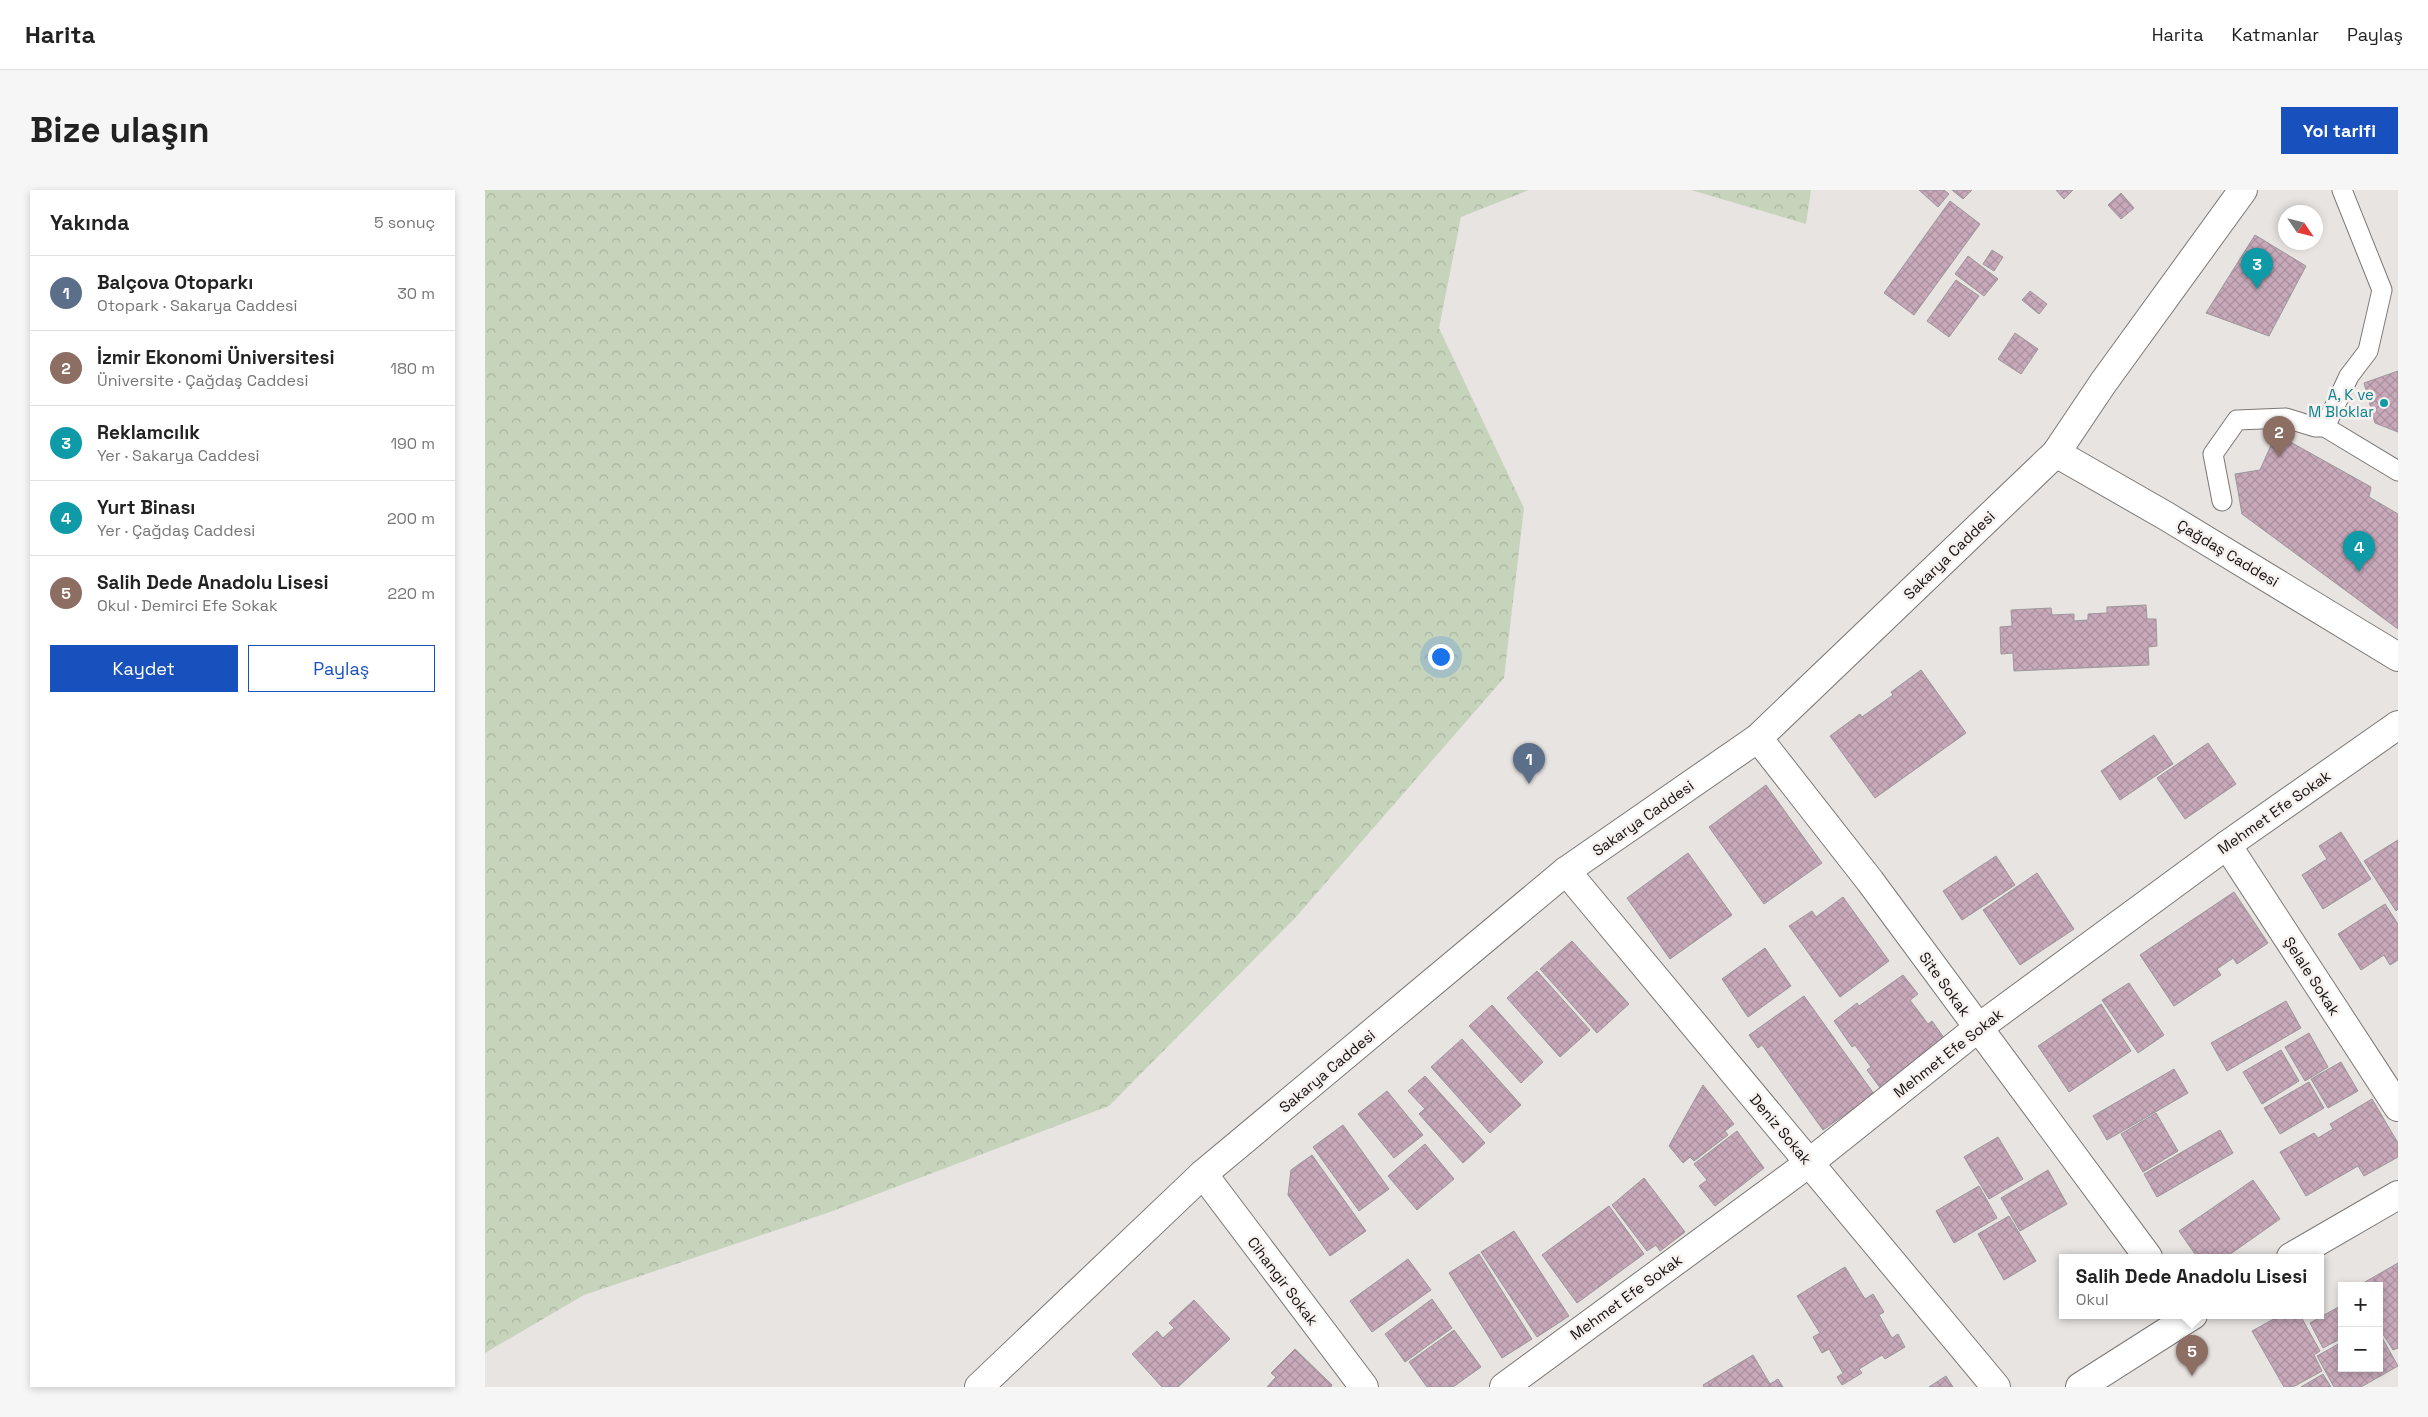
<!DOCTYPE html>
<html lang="tr">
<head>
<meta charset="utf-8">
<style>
	body { margin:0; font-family:"Space Grotesk",sans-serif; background:#f6f6f6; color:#222 }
	.controls { position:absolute; right:15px; bottom:15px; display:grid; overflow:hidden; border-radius:0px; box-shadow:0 2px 8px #0003 }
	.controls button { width:45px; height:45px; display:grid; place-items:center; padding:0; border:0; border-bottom:1px solid #e0e0e0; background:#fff; color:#222; font:25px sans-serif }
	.compass { position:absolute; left:1793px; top:15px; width:45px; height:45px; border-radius:50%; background:#fff; box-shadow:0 2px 8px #0003; rotate:125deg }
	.you { position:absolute; left:955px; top:466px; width:18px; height:18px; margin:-12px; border:4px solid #fff; border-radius:50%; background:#1a73e8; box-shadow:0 0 0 8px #1a73e833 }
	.badge { display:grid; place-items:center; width:32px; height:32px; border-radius:50%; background:#1851bd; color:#fff; font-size:16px; font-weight:700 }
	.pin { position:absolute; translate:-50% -41px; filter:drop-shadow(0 1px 2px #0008) }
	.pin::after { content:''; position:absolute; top:26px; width:18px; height:15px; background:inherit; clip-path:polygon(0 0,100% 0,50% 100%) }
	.popup { position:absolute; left:1574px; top:1064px; width:265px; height:65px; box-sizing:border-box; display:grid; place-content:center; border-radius:0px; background:#fff; filter:drop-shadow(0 1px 4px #0005); font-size:16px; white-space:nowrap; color:#767676 }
	.popup b { font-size:19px; color:#222 }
	.popup::after { content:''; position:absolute; left:50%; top:100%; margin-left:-10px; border:10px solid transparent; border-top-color:#fff }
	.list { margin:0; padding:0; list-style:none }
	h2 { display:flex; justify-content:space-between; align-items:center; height:65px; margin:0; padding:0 20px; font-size:21px }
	h2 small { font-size:16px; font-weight:400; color:#767676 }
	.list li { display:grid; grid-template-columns:32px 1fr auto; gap:15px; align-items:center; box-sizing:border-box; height:75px; padding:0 20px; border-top:1px solid #e0e0e0 }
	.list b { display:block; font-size:19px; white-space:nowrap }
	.list p { margin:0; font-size:16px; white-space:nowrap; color:#767676 }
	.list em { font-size:16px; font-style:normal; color:#767676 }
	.actions { display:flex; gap:10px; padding:15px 20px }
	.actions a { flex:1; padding:11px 0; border:1px solid #1851bd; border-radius:0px; text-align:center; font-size:18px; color:#1851bd }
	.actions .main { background:#1851bd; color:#fff }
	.map { position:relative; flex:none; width:1913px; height:1197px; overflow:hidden; border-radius:0px }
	header { display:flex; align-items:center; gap:30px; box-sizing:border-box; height:70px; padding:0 25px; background:#fff; border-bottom:1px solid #e0e0e0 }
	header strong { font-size:24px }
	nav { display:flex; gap:28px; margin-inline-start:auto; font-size:18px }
	.intro { display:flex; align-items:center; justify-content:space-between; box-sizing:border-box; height:120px; padding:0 30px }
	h1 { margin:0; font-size:35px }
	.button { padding:12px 22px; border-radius:0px; background:#1851bd; color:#fff; font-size:18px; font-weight:700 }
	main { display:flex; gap:30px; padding:0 30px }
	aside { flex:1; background:#fff; border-radius:0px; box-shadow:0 2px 8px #0003 }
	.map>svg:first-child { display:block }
	.forest { fill:url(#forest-crowns) }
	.building { fill:url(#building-cross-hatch); stroke:#9b9799 }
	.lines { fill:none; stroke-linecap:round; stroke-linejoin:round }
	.lane-casing { stroke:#7b7775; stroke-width:21 }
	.street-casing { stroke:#7b7775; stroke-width:30 }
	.secondary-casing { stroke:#7b7775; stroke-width:30 }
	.lane { stroke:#fff; stroke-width:19 }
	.street { stroke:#fff; stroke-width:28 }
	.secondary { stroke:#fff; stroke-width:28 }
	.culture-dot { fill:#0f9aa8; stroke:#f6f1ef; stroke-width:2 }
	.labels { text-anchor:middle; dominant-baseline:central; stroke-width:5; stroke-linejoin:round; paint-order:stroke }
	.culture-label { font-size:15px; fill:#0d838f; stroke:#f6f1ef; text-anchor:end }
	.street-label { font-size:15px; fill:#121110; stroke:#f6f1ef }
</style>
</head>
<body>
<header>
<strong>Harita</strong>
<nav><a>Harita</a><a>Katmanlar</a><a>Paylaş</a></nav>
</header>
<div class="intro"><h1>Bize ulaşın</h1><a class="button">Yol tarifi</a></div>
<main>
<aside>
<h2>Yakında<small>5 sonuç</small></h2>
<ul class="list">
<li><span class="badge" style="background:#5c6f8a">1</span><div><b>Balçova Otoparkı</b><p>Otopark · Sakarya Caddesi</p></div><em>30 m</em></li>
<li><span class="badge" style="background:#8d6e63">2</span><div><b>İzmir Ekonomi Üniversitesi</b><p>Üniversite · Çağdaş Caddesi</p></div><em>180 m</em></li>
<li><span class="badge" style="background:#0f9aa8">3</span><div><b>Reklamcılık</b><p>Yer · Sakarya Caddesi</p></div><em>190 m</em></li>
<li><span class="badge" style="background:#0f9aa8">4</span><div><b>Yurt Binası</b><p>Yer · Çağdaş Caddesi</p></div><em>200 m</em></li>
<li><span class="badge" style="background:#8d6e63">5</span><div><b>Salih Dede Anadolu Lisesi</b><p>Okul · Demirci Efe Sokak</p></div><em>220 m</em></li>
</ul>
<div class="actions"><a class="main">Kaydet</a><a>Paylaş</a></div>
</aside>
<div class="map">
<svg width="1913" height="1197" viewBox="0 0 1913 1197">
	<defs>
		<pattern id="forest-crowns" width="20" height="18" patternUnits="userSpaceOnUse" patternTransform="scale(1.25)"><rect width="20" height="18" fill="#c7d4bc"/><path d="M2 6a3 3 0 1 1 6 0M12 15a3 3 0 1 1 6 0" fill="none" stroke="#aab5a1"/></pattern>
		<pattern id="building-cross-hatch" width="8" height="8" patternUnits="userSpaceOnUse" patternTransform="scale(1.25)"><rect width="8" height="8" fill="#c7a9ba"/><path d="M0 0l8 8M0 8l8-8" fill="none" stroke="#aa909f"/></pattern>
	</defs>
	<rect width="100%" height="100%" fill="#e8e4e2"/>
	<g class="forest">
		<polygon points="0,0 1044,0 976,27 954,138 1039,318 1019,488 811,727 624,916 345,1022 99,1105 0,1163"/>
		<polygon points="1206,0 1326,0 1321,34"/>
	</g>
	<g class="building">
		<polygon points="1434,0 1459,0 1464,4 1453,17"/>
		<polygon points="1467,0 1487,0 1478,9"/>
		<polygon points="1571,0 1588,0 1579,9"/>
		<polygon points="1636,3 1649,18 1636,29 1623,15"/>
		<polygon points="1465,11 1495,34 1429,125 1399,103"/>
		<polygon points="1770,45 1821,76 1784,146 1721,123"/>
		<polygon points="1507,60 1518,67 1509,81 1498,74"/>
		<polygon points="1483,66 1513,89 1499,106 1470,84"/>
		<polygon points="1471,90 1494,106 1464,147 1442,131"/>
		<polygon points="1545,101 1562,114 1554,124 1537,110"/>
		<polygon points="1530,143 1553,159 1536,184 1513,169"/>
		<polygon points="1913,181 1913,242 1890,233 1879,193"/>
		<polygon points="1791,244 1886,297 1884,307 1913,324 1913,439 1757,324 1750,284 1775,280"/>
		<polygon points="1661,415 1662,429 1671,429 1672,456 1663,457 1664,475 1529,481 1528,463 1516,464 1515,437 1527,436 1526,420 1566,418 1567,425 1589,424 1589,431 1603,430 1603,424 1622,423 1622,417"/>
		<polygon points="1436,480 1481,543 1390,608 1345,546 1375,524 1377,527 1408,505 1406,502"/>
		<polygon points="1669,545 1688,574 1635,610 1616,581"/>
		<polygon points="1723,553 1751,594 1700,629 1672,588"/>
		<polygon points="1281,595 1337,673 1279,714 1224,637"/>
		<polygon points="1856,642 1886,689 1838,719 1817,685 1842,669 1834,656"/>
		<polygon points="1913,650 1913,719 1911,721 1879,671"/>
		<polygon points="1203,663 1247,725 1185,769 1142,708"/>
		<polygon points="1511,666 1530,695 1477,730 1458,701"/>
		<polygon points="1552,683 1589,739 1535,775 1498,720"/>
		<polygon points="1749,702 1783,753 1752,774 1748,768 1732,779 1736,785 1689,816 1655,765"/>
		<polygon points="1358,707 1404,771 1355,807 1304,736 1327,721 1331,727"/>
		<polygon points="1900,714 1913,734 1913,770 1905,775 1899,765 1876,780 1853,744"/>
		<polygon points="1087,751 1144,814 1112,843 1055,779"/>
		<polygon points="1280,758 1306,796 1263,827 1237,789"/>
		<polygon points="1052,781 1105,840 1075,867 1022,808"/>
		<polygon points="1418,785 1433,804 1425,810 1443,834 1447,831 1462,852 1396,899 1382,880 1386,877 1370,855 1367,857 1349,831 1372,813 1374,816"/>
		<polygon points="1644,793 1679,845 1653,863 1617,810"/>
		<polygon points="1319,806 1389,904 1338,940 1277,855 1273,858 1264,845"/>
		<polygon points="1801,811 1816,838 1742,881 1726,853"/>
		<polygon points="1616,814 1646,861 1584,902 1553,856"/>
		<polygon points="1007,815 1058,872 1036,893 984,836"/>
		<polygon points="1824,843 1843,877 1820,891 1800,857"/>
		<polygon points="977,849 1036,915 1005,943 946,877"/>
		<polygon points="1796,860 1814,891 1777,914 1758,882"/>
		<polygon points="1856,872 1873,901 1843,918 1826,889"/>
		<polygon points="1689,879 1703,903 1622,950 1608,926"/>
		<polygon points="940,886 956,904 940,919 923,901"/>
		<polygon points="1824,892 1839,918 1795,944 1779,918"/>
		<polygon points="1218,895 1249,934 1240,941 1243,945 1209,971 1205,967 1198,973 1184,956"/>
		<polygon points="902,901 938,945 909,968 873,924"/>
		<polygon points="956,904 1000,953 978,973 934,924"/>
		<polygon points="1887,909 1913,953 1913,967 1879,986 1873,976 1821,1006 1795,962 1829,943 1833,948 1848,939 1845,934"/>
		<polygon points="1671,923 1693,961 1658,982 1636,944"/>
		<polygon points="858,935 904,999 874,1021 828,957"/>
		<polygon points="1735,940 1748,963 1672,1007 1659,984"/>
		<polygon points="1252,941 1279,978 1230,1016 1214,996 1222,990 1209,974"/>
		<polygon points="1513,947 1538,989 1504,1009 1479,967"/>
		<polygon points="940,954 969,989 932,1020 903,986"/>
		<polygon points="827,965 881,1041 845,1066 803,1005 806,980"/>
		<polygon points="1563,980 1582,1014 1535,1041 1516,1008"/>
		<polygon points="1159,988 1200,1042 1175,1061 1171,1055 1162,1061 1127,1015"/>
		<polygon points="1768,990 1795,1029 1741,1067 1712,1067 1694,1041"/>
		<polygon points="1494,996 1512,1028 1469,1053 1451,1021"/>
		<polygon points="1124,1016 1159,1064 1092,1113 1057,1065"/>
		<polygon points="1524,1026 1551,1071 1519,1090 1493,1044"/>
		<polygon points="1029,1041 1084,1126 1052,1147 996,1062"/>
		<polygon points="994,1064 1047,1149 1017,1168 964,1083"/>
		<polygon points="923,1069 946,1100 887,1142 865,1111"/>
		<polygon points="1913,1073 1913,1158 1908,1160 1894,1138 1894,1096 1873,1096"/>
		<polygon points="1360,1077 1380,1109 1388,1104 1399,1122 1394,1125 1407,1148 1413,1144 1420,1157 1400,1169 1397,1165 1374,1179 1377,1183 1357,1195 1352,1187 1358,1183 1344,1159 1337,1163 1328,1147 1335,1143 1312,1106"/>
		<polygon points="947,1109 967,1138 920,1172 900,1144"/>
		<polygon points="709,1110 745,1149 693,1197 677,1197 647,1164 672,1141 678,1148 689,1138 684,1133"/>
		<polygon points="1857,1115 1857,1148 1838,1158 1825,1133"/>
		<polygon points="1796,1125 1815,1125 1835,1161 1829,1165 1837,1181 1808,1197 1799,1197 1767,1141"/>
		<polygon points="969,1140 996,1177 968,1197 942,1197 924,1172"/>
		<polygon points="1894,1142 1913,1176 1876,1197 1849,1197 1832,1166 1857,1152 1857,1178 1894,1178"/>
		<polygon points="810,1159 847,1195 846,1197 782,1197 791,1187 786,1183"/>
		<polygon points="1268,1165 1285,1194 1293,1189 1298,1197 1219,1197 1218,1195"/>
		<polygon points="1838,1184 1846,1197 1816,1197"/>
		<polygon points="1461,1186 1468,1197 1444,1197"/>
	</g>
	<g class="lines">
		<defs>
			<g id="lane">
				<polyline points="1840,237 1864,186 1883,161 1897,100 1857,0"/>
				<polyline points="1737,311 1728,264 1752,230 1801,228 1830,237 1840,237 1913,281"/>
			</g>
			<g id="street">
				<polyline points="1273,548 1385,691 1663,1067"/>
				<polyline points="1742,655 1913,917"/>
				<polyline points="1081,681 1511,1197"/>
				<polyline points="718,984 879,1197"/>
				<polyline points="1806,1067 1913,1005"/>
				<polyline points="1019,1197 1324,973 1493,838 1742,655 1913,535"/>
				<polyline points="1595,1197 1708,1125"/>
			</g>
			<g id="secondary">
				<polyline points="1571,263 1681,326 1913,467"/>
				<polyline points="494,1197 718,984 1081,681 1273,548 1571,263 1618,193 1758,0"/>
			</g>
		</defs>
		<use href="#lane" class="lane-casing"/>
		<use href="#street" class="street-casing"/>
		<use href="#secondary" class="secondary-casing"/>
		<use href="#lane" class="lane"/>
		<use href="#street" class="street"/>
		<use href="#secondary" class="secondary"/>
	</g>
	<circle class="culture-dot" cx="1899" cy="213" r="5"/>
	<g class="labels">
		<g class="culture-label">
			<text x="1889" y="204">A, K ve<tspan x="1889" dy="17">M Bloklar</tspan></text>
		</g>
		<g class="street-label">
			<text transform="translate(1743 363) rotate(31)">Çağdaş Caddesi</text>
			<text transform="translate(1464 365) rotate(-44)">Sakarya Caddesi</text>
			<text transform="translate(1789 622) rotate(-35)">Mehmet Efe Sokak</text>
			<text transform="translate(1158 628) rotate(-35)">Sakarya Caddesi</text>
			<text transform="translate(1827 786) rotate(57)">Şelale Sokak</text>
			<text transform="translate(1460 794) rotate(54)">Site Sokak</text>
			<text transform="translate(1463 863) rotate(-38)">Mehmet Efe Sokak</text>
			<text transform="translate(842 881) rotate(-40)">Sakarya Caddesi</text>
			<text transform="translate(1296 939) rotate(50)">Deniz Sokak</text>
			<text transform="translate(798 1091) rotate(53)">Cihangir Sokak</text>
			<text transform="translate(1141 1107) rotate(-36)">Mehmet Efe Sokak</text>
		</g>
	</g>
</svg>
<div class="controls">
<button>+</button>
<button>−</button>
</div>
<svg class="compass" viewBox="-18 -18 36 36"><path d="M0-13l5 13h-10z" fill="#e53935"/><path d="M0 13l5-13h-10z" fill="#767676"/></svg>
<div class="you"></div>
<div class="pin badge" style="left:1044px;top:594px;background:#5c6f8a">1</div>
<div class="pin badge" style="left:1794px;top:267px;background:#8d6e63">2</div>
<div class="pin badge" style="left:1772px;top:99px;background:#0f9aa8">3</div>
<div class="pin badge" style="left:1874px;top:382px;background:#0f9aa8">4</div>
<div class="pin badge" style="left:1707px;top:1186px;background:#8d6e63">5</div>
<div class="popup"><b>Salih Dede Anadolu Lisesi</b>Okul</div>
</div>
</main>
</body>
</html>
